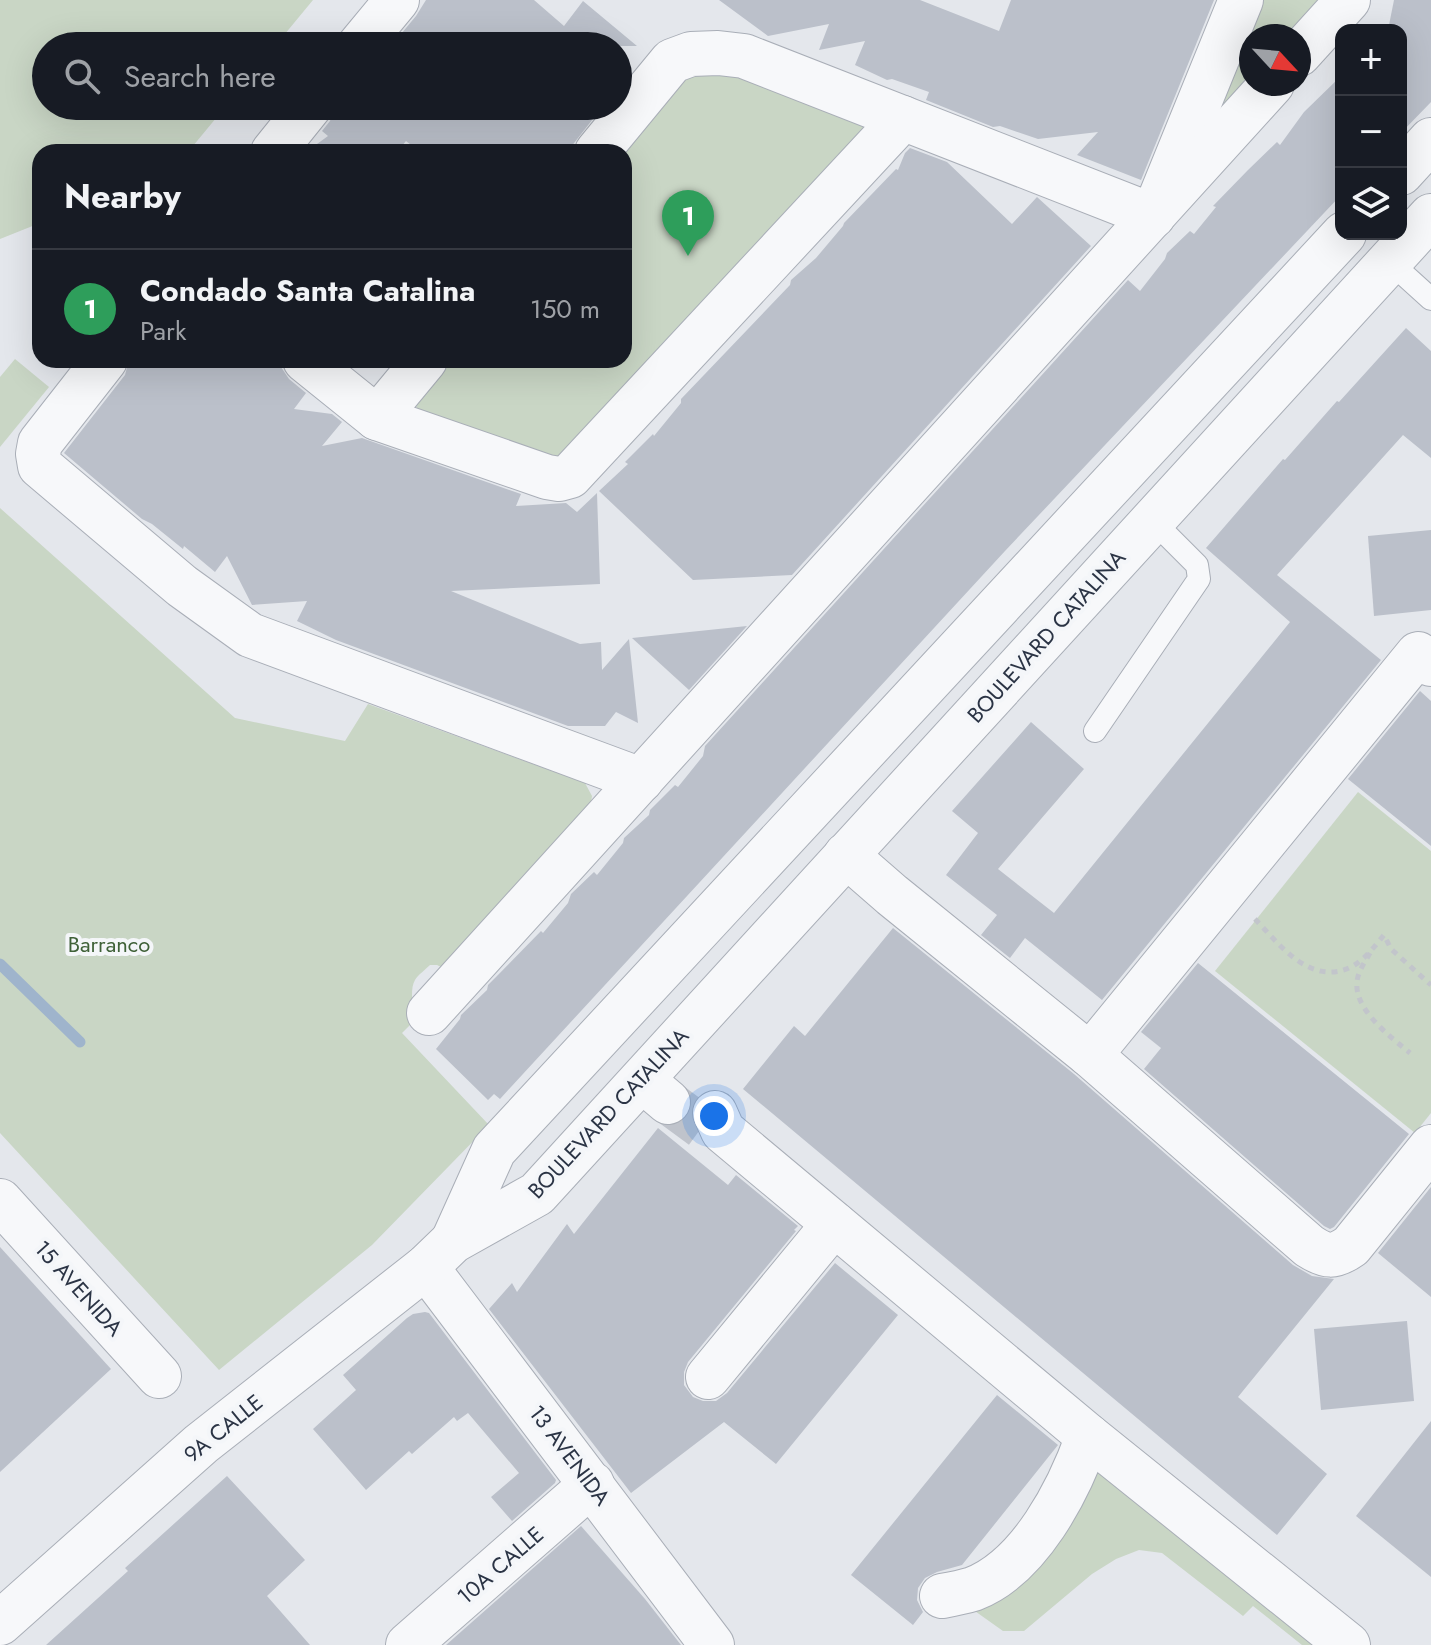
<!DOCTYPE html>
<html lang="en">
<head>
<meta charset="utf-8">
<style>
	body { margin:0; font-family:Jost,sans-serif; background:#242831; color:#f1f3f6 }
	.controls { position:absolute; right:24px; top:24px; display:grid; overflow:hidden; border-radius:16px; box-shadow:0 8px 32px #0002 }
	.controls button { width:72px; height:72px; display:grid; place-items:center; padding:0; border:0; border-bottom:2px solid #363941; background:#171b24; color:#f1f3f6; font:40px sans-serif }
	.compass { position:absolute; left:1239px; top:24px; width:72px; height:72px; border-radius:50%; background:#171b24; box-shadow:0 8px 32px #0002; rotate:116deg }
	.you { position:absolute; left:714px; top:1116px; width:28px; height:28px; margin:-20px; border:6px solid #fff; border-radius:50%; background:#1a73e8; box-shadow:0 0 0 12px #1a73e833 }
	.badge { display:grid; place-items:center; width:52px; height:52px; border-radius:50%; background:#b45309; color:#fff; font-size:26px; font-weight:700 }
	.pin { position:absolute; translate:-50% -66px; filter:drop-shadow(0 2px 4px #0008) }
	.pin::after { content:''; position:absolute; top:42px; width:28px; height:24px; background:inherit; clip-path:polygon(0 0,100% 0,50% 100%) }
	.list { margin:0; padding:0; list-style:none }
	h2 { display:flex; justify-content:space-between; align-items:center; height:104px; margin:0; padding:0 32px; font-size:34px }
	h2 small { font-size:26px; font-weight:400; color:#9ea1a6 }
	.list li { display:grid; grid-template-columns:52px 1fr auto; gap:24px; align-items:center; box-sizing:border-box; height:120px; padding:0 32px; border-top:2px solid #363941 }
	.list b { display:block; font-size:30px; white-space:nowrap }
	.list p { margin:0; font-size:26px; white-space:nowrap; color:#9ea1a6 }
	.list em { font-size:26px; font-style:normal; color:#9ea1a6 }
	.icon { flex:none; width:44px; height:44px; fill:none; stroke:currentColor; stroke-width:2; stroke-linecap:round; stroke-linejoin:round }
	.map { position:relative; flex:none; width:1431px; height:1645px; overflow:hidden }
	.search { position:absolute; background:#171b24; box-shadow:0 8px 32px #0002; left:32px; top:32px; width:600px; height:88px; display:flex; align-items:center; gap:20px; box-sizing:border-box; padding:0 28px; border-radius:44px; color:#9ea1a6; font-size:30px }
	.panel { position:absolute; background:#171b24; box-shadow:0 8px 32px #0002; left:32px; top:144px; width:600px; height:224px; border-radius:24px }
	.map>svg:first-child { display:block }
	.green { fill:#c9d6c5 }
	.lines { fill:none; stroke-linecap:round; stroke-linejoin:round }
	.stream { stroke:#9fb4cc; stroke-width:11 }
	.building { fill:#bbc0ca }
	.minor-tunnel { stroke:#bfc3cb; stroke-width:44; stroke-dasharray:44 22; stroke-linecap:butt }
	.service-casing { stroke:#a9aeb7; stroke-width:24 }
	.minor-casing { stroke:#a9aeb7; stroke-width:46 }
	.tertiary-casing { stroke:#a9aeb7; stroke-width:46 }
	.path { stroke:#c2c5cb; stroke-width:5; stroke-dasharray:6 6; stroke-linecap:butt }
	.service { stroke:#f7f8fa; stroke-width:22 }
	.minor { stroke:#f7f8fa; stroke-width:44 }
	.tertiary { stroke:#f7f8fa; stroke-width:44 }
	.labels { text-anchor:middle; dominant-baseline:central; stroke-width:8; stroke-linejoin:round; paint-order:stroke }
	.street-label { font-size:22px; fill:#2b3445; stroke:#f4f6f9 }
	.park-label { font-size:22px; fill:#3f6138; stroke:#f4f6f9 }
</style>
</head>
<body>
<div class="map">
<svg width="1431" height="1645" viewBox="0 0 1431 1645">
	<rect width="100%" height="100%" fill="#e4e7ec"/>
	<g class="green">
		<polygon points="0,0 313,0 275,46 46,46 46,106 226,106 188,152 40,152 40,223 0,239"/>
		<polygon points="1264,0 1334,0 1299,36 1251,36 1251,84 1214,129 1249,13"/>
		<polygon points="679,74 740,74 863,123 863,134 555,462 426,415 417,408 414,402 440,360 624,360 624,152"/>
		<polygon points="15,359 49,387 0,447 0,377"/>
		<path d="M0,508L235,718L345,741L368,704L585,783L592,796L590,809L445,969L437,965H430C426,969 418,975 415,980C409,990 414,1010 413,1022L402,1033L489,1125L372,1245L219,1370L0,1133Z"/>
		<polygon points="1358,792 1431,851 1431,1113 1415,1133 1215,971"/>
		<polygon points="1103,1470 1321,1645 1302,1645 1253,1606 1243,1616 1162,1553 1139,1550 1116,1559 1092,1574 1024,1631 1003,1631 972,1609 1097,1473"/>
	</g>
	<g class="lines">
		<polyline class="stream" points="0,964 80,1042"/>
	</g>
	<g class="building">
		<polygon points="426,0 534,0 564,26 583,1 637,46 391,46 416,16"/>
		<polygon points="719,0 920,0 999,31 1011,0 1214,0 1141,180 1077,155 1098,132 1038,139 1000,126 993,127 926,100 929,92 892,79 887,80 855,65 865,41 819,50 829,24 768,36"/>
		<polygon points="1394,0 1431,0 1431,102 1401,133 1401,30 1388,30"/>
		<polygon points="1341,76 1341,195 1005,551 534,1062 500,1099 494,1094 488,1100 436,1049 460,1019 461,1015 487,990 488,985 496,977 541,931 543,933 568,903 571,894 594,872 597,875 623,843 624,838 649,815 650,810 675,785 678,787 703,756 705,746 1128,280 1140,291 1165,259 1167,253 1190,231 1194,234 1216,207 1213,206 1248,170 1277,142 1280,145 1304,112"/>
		<polygon points="334,106 603,106 567,152 420,152 406,141 397,152 306,152 328,136 322,131 330,121"/>
		<polygon points="910,148 947,162 1012,224 1037,197 1091,246 792,575 693,580 599,491 628,464 625,462 653,434 654,436 681,403 681,399 790,285 791,280 816,258 843,226 844,223 896,169 898,170 905,153"/>
		<polygon points="1406,328 1431,351 1431,458 1403,435 1277,575 1381,660 1102,1000 1025,938 1010,958 981,935 997,915 946,875 978,833 952,811 1031,722 1084,769 998,869 1054,913 1290,622 1206,548 1283,459 1285,460 1337,401 1339,402"/>
		<polygon points="129,360 270,360 281,367 289,379 306,393 294,409 332,414 342,422 322,446 362,438 521,494 516,506 566,503 577,512 597,493 600,584 451,591 580,644 601,642 602,670 629,639 638,723 616,712 605,726 568,726 336,640 297,621 307,601 252,605 227,556 215,572 184,546 183,549 152,524 142,519 64,453 125,375"/>
		<polygon points="1431,530 1431,610 1374,616 1368,536"/>
		<polygon points="747,626 689,690 632,638"/>
		<polygon points="1420,691 1431,701 1431,846 1348,779"/>
		<polygon points="893,928 1074,1074 1293,1265 1312,1276 1334,1279 1238,1397 1327,1474 1277,1535 743,1089 794,1026 805,1036"/>
		<polygon points="1198,963 1409,1134 1334,1227 1330,1229 1324,1226 1144,1069 1161,1048 1141,1032"/>
		<polygon points="658,1128 728,1185 736,1175 798,1226 794,1230 796,1231 688,1362 684,1372 684,1385 693,1397 703,1401 716,1401 727,1393 835,1263 898,1315 776,1464 724,1422 631,1493 489,1309 512,1283 517,1292 567,1224 574,1234"/>
		<polygon points="1431,1187 1431,1297 1378,1253"/>
		<polygon points="0,1247 111,1369 0,1472"/>
		<polygon points="425,1312 429,1313 556,1480 555,1483 512,1521 491,1497 519,1473 468,1413 457,1421 454,1417 412,1454 409,1451 366,1490 313,1429 356,1390 343,1375 407,1318 413,1314"/>
		<polygon points="1407,1321 1414,1401 1321,1410 1314,1329"/>
		<polygon points="997,1395 1058,1445 962,1565 937,1572 925,1578 918,1588 917,1600 923,1612 913,1625 851,1575"/>
		<polygon points="1431,1421 1431,1577 1356,1516"/>
		<polygon points="227,1476 305,1560 267,1596 310,1645 46,1645 128,1571 125,1568"/>
		<polygon points="581,1526 645,1599 681,1645 446,1645"/>
	</g>
	<g class="lines">
		<polyline class="minor-tunnel" points="668,1102 702,1127"/>
		<defs>
			<g id="service">
				<polyline points="1389,261 1431,299"/>
				<polyline points="1095,731 1199,579 1197,565 1152,520"/>
			</g>
			<g id="minor">
				<polyline points="359,46 397,0"/>
				<polyline points="1299,54 1348,0"/>
				<polyline points="273,152 310,106"/>
				<polyline points="597,152 672,61 691,54 718,53 744,56 1153,216 1241,0"/>
				<polyline points="105,360 40,443 38,454 40,466 182,586 250,635 641,780"/>
				<polyline points="305,360 377,418 547,477 559,479 570,476 903,118"/>
				<polyline points="377,418 425,360"/>
				<path d="M846,855L892,895L1090,1055L1309,1246C1326,1257 1334,1258 1351,1246L1431,1147"/>
				<polyline points="429,1013 1272,84"/>
				<polyline points="1090,1055 1418,654 1431,664"/>
				<polyline points="642,1080 668,1102"/>
				<polyline points="715,1113 723,1131 1088,1436 1348,1645"/>
				<polyline points="0,1201 159,1376"/>
				<polyline points="426,1267 712,1645"/>
				<polyline points="708,1377 834,1224"/>
				<path d="M942,1596C953,1594 963,1592 973,1589C1030,1567 1069,1490 1088,1436"/>
				<polyline points="408,1645 592,1484"/>
			</g>
			<g id="tertiary">
				<polyline points="1401,173 1431,140"/>
				<polyline points="453,1241 494,1150 1344,234"/>
				<polyline points="0,1623 201,1444 426,1267 453,1241 537,1194 1431,216"/>
			</g>
		</defs>
		<use href="#service" class="service-casing"/>
		<use href="#minor" class="minor-casing"/>
		<use href="#tertiary" class="tertiary-casing"/>
		<g class="path">
			<path d="M1255,919C1280,945 1311,988 1353,966C1365,959 1375,946 1384,935L1391,949L1431,985"/>
			<path d="M1370,953C1365,962 1358,971 1357,982C1354,1010 1391,1037 1410,1053"/>
		</g>
		<use href="#service" class="service"/>
		<use href="#minor" class="minor"/>
		<use href="#tertiary" class="tertiary"/>
	</g>
	<g class="labels">
		<g class="street-label">
			<text transform="translate(1046 636) rotate(-48)">BOULEVARD CATALINA</text>
			<text transform="translate(608 1113) rotate(-47)">BOULEVARD CATALINA</text>
			<text transform="translate(79 1288) rotate(48)">15 AVENIDA</text>
			<text transform="translate(223 1428) rotate(-39)">9A CALLE</text>
			<text transform="translate(570 1455) rotate(53)">13 AVENIDA</text>
			<text transform="translate(500 1565) rotate(-41)">10A CALLE</text>
		</g>
		<g class="park-label">
			<text x="109" y="944">Barranco</text>
		</g>
	</g>
</svg>
<div class="controls">
<button>+</button>
<button>−</button>
<button><svg class="icon" aria-label="layers" viewBox="0 0 24 24"><path d="M12 4l9 5-9 5-9-5zM3 14l9 5 9-5"/></svg></button>
</div>
<svg class="compass" viewBox="-18 -18 36 36"><path d="M0-13l5 13h-10z" fill="#e53935"/><path d="M0 13l5-13h-10z" fill="#9ea1a6"/></svg>
<div class="you"></div>
<div class="pin badge" style="left:688px;top:256px;background:#2e9e5b">1</div>
<div class="search"><svg class="icon" aria-label="search" viewBox="0 0 24 24"><circle cx="10" cy="10" r="6"/><path d="M15 15l6 6"/></svg>Search here</div>
<section class="panel">
<h2>Nearby<small></small></h2>
<ul class="list">
<li><span class="badge" style="background:#2e9e5b">1</span><div><b>Condado Santa Catalina</b><p>Park</p></div><em>150 m</em></li>
</ul>
</section>
</div>
</body>
</html>
